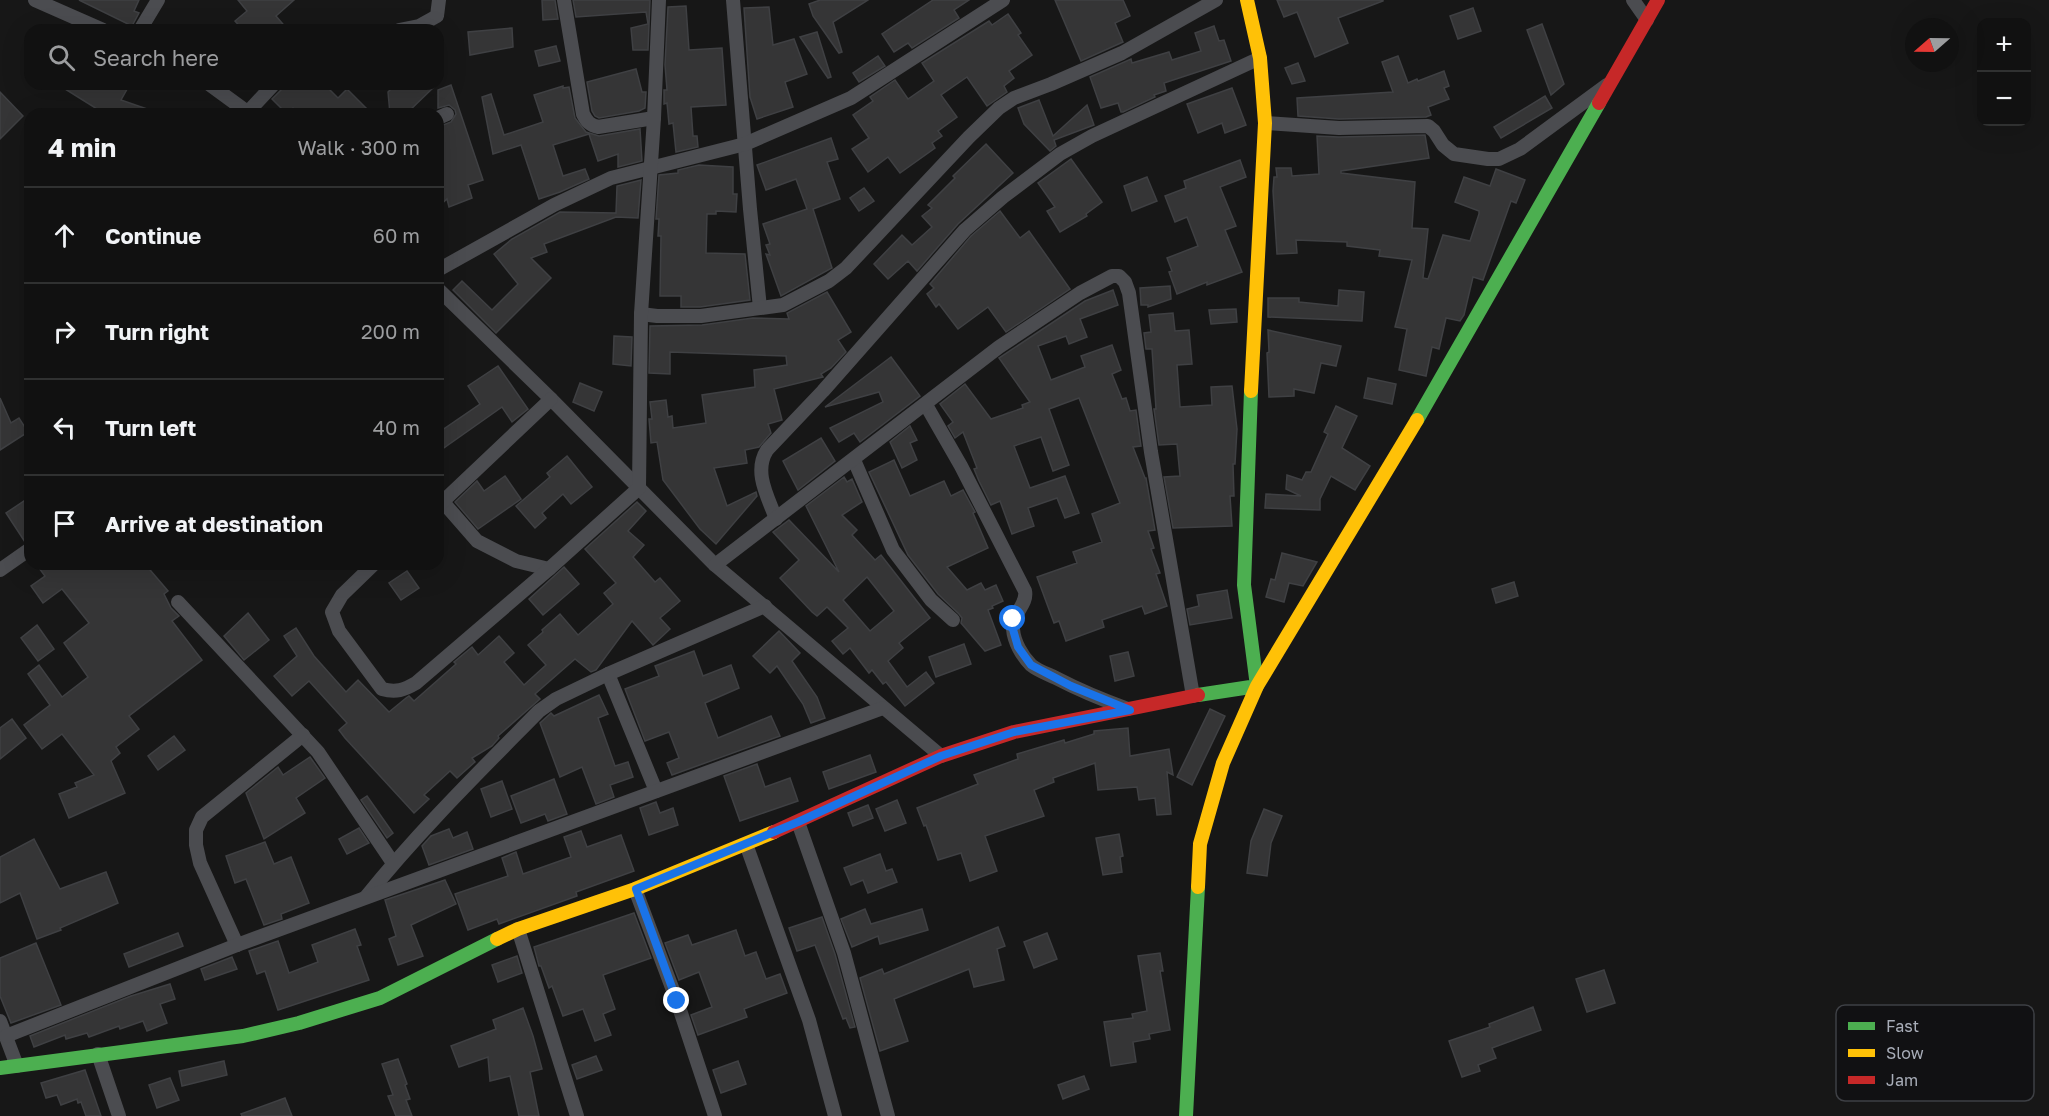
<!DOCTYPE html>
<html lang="en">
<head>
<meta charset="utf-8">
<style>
	body { margin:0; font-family:"Golos Text",sans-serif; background:#1a1a1a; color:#f1f3f6 }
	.controls { position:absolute; right:18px; top:18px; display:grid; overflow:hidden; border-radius:12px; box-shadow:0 6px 24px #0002 }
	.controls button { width:54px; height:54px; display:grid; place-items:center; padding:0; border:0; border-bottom:2px solid #303131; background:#111; color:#f1f3f6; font:30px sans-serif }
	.compass { position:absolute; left:1905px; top:18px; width:54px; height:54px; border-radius:50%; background:#111; box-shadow:0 6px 24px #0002; rotate:250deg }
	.stop { position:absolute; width:18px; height:18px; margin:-14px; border:4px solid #1a73e8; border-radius:50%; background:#fff }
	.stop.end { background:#1a73e8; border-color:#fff; box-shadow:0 2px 6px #0008 }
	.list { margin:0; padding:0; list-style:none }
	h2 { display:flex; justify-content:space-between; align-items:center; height:78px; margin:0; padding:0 24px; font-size:26px }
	h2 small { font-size:20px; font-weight:400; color:#9c9d9f }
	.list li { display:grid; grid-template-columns:39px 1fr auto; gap:18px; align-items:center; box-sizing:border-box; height:96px; padding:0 24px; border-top:2px solid #303131 }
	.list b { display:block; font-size:22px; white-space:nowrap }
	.list em { font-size:20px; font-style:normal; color:#9c9d9f }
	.icon { flex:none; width:33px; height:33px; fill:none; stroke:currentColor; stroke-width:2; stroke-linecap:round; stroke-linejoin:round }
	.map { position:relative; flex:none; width:2049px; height:1116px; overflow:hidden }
	.search { position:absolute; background:#111; box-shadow:0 6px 24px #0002; left:24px; top:24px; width:420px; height:66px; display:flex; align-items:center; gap:15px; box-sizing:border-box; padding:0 21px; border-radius:18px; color:#9c9d9f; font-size:22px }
	.panel { position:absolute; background:#111; box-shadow:0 6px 24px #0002; left:24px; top:108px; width:420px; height:462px; border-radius:18px }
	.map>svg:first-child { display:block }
	.building { fill:#353536; stroke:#3f4043; stroke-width:1.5; fill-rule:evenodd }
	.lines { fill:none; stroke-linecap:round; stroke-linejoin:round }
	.street { stroke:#4b4c50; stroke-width:14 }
	.fast { stroke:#4caf50; stroke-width:14 }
	.slow { stroke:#ffc107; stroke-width:14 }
	.jam { stroke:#c62828; stroke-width:14 }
	.route { stroke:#1a73e8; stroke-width:8 }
	.key { fill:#111113; stroke:#3e4045; stroke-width:1.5 }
	.key-label { font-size:16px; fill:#a8adb8 }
</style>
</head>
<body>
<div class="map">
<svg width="2049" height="1116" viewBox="0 0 2049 1116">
	<rect width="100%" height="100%" fill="#171717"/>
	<g class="building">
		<polygon points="79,0 139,0 134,11 139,13 132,26"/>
		<polygon points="238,0 294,0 276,16 288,30 243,30 235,21 247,11"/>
		<polygon points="542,0 555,0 558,19 543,20"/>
		<polygon points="573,0 650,0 648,50 633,50 631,28 648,24 646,12 576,17"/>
		<polygon points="820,0 868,0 833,22 842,52 839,53 813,16 809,4"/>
		<polygon points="933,0 969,0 954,10 959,18 912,48 908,43 894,52 882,34"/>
		<polygon points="1055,0 1123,0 1130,16 1115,23 1123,42 1081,61"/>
		<polygon points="1277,0 1383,0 1383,1 1338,18 1348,43 1315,57 1297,12 1284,17"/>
		<polygon points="686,6 689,50 722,48 726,105 691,107 693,136 697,136 698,147 676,152 673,123 669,124 667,103 664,104 664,90 667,90 665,65 668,7"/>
		<polygon points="769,7 773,45 794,39 807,74 785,82 793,107 757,119 750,97 744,8"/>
		<polygon points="1473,8 1481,31 1458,39 1450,16"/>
		<polygon points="1008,14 1021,33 1018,35 1032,55 1009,71 1014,78 1004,86 1007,92 987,106 967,77 941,95 957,117 938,131 942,136 932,143 935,148 900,173 888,157 868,172 852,149 869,138 853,115 873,101 870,97 895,80 908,99 934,81 922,63 989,21 992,25"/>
		<polygon points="1542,24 1564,84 1551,95 1527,30"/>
		<polygon points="1214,26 1219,41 1224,40 1231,61 1164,83 1166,91 1154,95 1155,97 1123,112 1121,112 1118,103 1101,108 1090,77 1131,59 1132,63 1169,52 1172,60 1201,51 1195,33"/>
		<polygon points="512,28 513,47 470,55 468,32"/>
		<polygon points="817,32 831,77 828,78 800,37"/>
		<polygon points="556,46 560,61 539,66 535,51"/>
		<polygon points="878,56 885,66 859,82 853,73"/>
		<polygon points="1398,56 1408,83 1417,79 1418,81 1444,71 1449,86 1444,88 1449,99 1428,107 1431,115 1426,117 1339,119 1298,116 1297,98 1393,92 1382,62"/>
		<polygon points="1298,63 1305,81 1292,84 1285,68"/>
		<polygon points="636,69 642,92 646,92 645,108 639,111 599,118 595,116 592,111 587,82"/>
		<polygon points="57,84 130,84 121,100 156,112 156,114 105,114"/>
		<polygon points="287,84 324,84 338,98 347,89 372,114 299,114 293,108 287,114 272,99"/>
		<polygon points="409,84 437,84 406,114 390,114 388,92 395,85 399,88"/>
		<polygon points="451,85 483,180 468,185 472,198 449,207 447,199 438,207 438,127 451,122 456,114 455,110 449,105 438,108 438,90"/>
		<polygon points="563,86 563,88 569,87 575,118 586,132 599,136 640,129 642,161 618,167 618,154 598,161 589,134 553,145 563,176 585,169 589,179 560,192 539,199 521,145 493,154 482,97 491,94 504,135 543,122 534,95"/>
		<polygon points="1232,88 1246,125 1225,133 1222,123 1198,133 1187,104"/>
		<polygon points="0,92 23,116 0,139"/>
		<polygon points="1545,96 1552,108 1501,138 1494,127"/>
		<polygon points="1039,100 1053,136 1087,105 1094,125 1054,140 1056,146 1050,151 1024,124 1018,108"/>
		<polygon points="1425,135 1429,158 1341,171 1341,173 1415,182 1412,228 1428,229 1423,278 1428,279 1443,235 1470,241 1479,214 1479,211 1455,202 1464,177 1490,186 1496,169 1525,180 1516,203 1511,201 1483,280 1473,277 1464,315 1460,321 1446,318 1439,349 1432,347 1426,376 1399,370 1407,329 1395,327 1412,260 1379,256 1380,250 1347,246 1347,242 1296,240 1297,253 1277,254 1273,191 1274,177 1277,177 1276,168 1291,168 1292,176 1319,174 1317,136 1339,137"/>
		<polygon points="831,138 838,159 827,162 840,199 813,209 832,268 781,296 766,254 770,255 766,245 770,244 763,224 807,209 796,179 766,190 757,165"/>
		<polygon points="986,144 1013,173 958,224 917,271 908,261 888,279 874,264 902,235 912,245 932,227 922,216 932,208 928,205 955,178 953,176"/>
		<polygon points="1071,159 1102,202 1086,214 1087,216 1060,232 1047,211 1055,207 1038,183"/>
		<polygon points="1240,160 1246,177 1220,187 1236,226 1225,230 1242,272 1207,285 1207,282 1177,294 1169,272 1172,271 1167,258 1198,246 1187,217 1175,222 1165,196 1186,188 1184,181"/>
		<polygon points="699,165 733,167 733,194 737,194 736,212 716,211 716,214 707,214 706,253 745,254 750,300 700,307 681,307 681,296 660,296 661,236 658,236 659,219 656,219 659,175 678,173 678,170"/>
		<polygon points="1147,177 1157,201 1132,211 1124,186"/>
		<polygon points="641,180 638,218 616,217 544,244 547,252 531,258 551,278 496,333 453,290 462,281 492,310 518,284 494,254 512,239 560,212 616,213 617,186"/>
		<polygon points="864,188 874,201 859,211 850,198"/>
		<polygon points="1000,211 1020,238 1029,231 1070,289 1006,332 988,307 958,329 939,304 936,307 927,294 934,288 930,284 971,236"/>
		<polygon points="1170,286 1171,299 1148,307 1148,305 1141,305 1140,288"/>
		<polygon points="1113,290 1118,305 1080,319 1087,337 1069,344 1066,336 1038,346 1051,380 1085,367 1081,356 1112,345 1121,370 1112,374 1122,399 1126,398 1130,411 1136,410 1141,446 1133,447 1145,478 1146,478 1155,530 1148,531 1154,548 1151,549 1160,573 1156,574 1167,606 1145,614 1142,606 1102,620 1104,627 1066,641 1059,621 1054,623 1037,577 1077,563 1073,552 1102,542 1092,514 1120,503 1079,398 1049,409 1069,465 1053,471 1041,437 1014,446 1030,488 1065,476 1079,513 1065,518 1057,498 1028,508 1034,526 1012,534 1000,501 991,505 979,481 974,469 977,468 963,432 955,438 948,426 953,422 940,404 965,384 991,419 1023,408 1022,405 1030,402 999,358 1085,301"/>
		<polygon points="1339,290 1364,292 1362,321 1268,317 1268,298 1299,298 1299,302 1338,306"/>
		<polygon points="827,292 851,332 838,340 846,352 831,368 821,374 823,377 774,389 782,420 768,424 771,433 759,447 745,450 747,463 714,468 727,506 756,492 757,496 716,544 700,529 663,480 657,442 651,443 649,419 652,419 650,402 666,400 668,417 672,416 673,428 706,423 702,395 755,387 754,370 787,365 786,356 670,352 670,374 649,373 650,326 702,325 753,318 789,319 787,313"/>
		<polygon points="1236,309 1237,322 1211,324 1209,310"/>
		<polygon points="1173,313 1175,331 1189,330 1192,364 1177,365 1180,407 1212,405 1211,387 1232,386 1237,429 1235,464 1233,464 1234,496 1230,496 1232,526 1173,528 1164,477 1180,476 1177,444 1159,445 1154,409 1156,409 1152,349 1146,349 1144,333 1151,332 1149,315"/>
		<polygon points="1268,330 1341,346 1336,366 1321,363 1314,393 1294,389 1294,396 1269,397 1267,353 1269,352"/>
		<polygon points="614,336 632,337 631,366 613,364"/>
		<polygon points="891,357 920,396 860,442 854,433 839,442 830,428 883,402 879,392 825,407"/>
		<polygon points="498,366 528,409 512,422 502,407 438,452 438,433 480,404 468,386"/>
		<polygon points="1368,378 1396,384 1392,404 1364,398"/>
		<polygon points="580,383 602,392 594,411 573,402"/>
		<polygon points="0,398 11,423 19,418 28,432 0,450"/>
		<polygon points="1336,406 1357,416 1342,448 1370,466 1355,490 1331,476 1320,499 1320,510 1265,508 1266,494 1301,496 1286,489 1287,475 1302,480 1306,472 1311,472 1328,434 1324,432"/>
		<polygon points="910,426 917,440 910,443 917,460 902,468 890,442"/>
		<polygon points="821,438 835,461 798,490 783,461"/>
		<polygon points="567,456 592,487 571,504 563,494 542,513 546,518 535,528 516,506 550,477 547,473"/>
		<polygon points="894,460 910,496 944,481 951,496 963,490 975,512 973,513 988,548 947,567 967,590 981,583 985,590 996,585 1003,601 992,606 993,608 988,610 1001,645 985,651 961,623 962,618 959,614 938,594 908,555 869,472"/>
		<polygon points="505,476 521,499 478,529 455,502 477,481 484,491"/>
		<path d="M844,477L847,482L852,479L862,502L842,515L857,530L852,535L875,560L881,555L930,618L899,643L903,648L888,661L907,687L926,672L934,683L905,706L886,682L883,684L872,670L869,673L850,648L843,654L832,641L848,628L827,607L817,616L812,612L780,578L799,560L773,532L789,520L839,572L806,506ZM867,577L894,611L870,631L843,600Z"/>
		<polygon points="30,497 30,540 25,542 6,513"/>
		<polygon points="637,502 646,511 628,531 644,545 633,557 655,582 660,578 680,601 660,618 670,629 653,645 632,621 596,670 591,672 575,659 535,694 540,699 498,736 499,738 492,746 472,758 475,762 457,778 450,771 424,795 429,799 414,813 345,738 339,730 347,723 309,681 292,696 274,676 297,656 284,636 296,628 314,656 346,692 358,680 389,712 406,698 409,696 414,701 456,664 454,662 472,647 478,655 499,636 514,653 504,662 524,685 546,665 528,645 543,632 542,630 560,614 578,635 613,604 604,593 616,583 585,549"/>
		<polygon points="1282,553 1317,562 1303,586 1289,583 1284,602 1266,597 1271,579 1275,580"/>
		<polygon points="36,564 145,564 168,591 164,594 171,608 179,616 172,621 202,660 129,716 139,729 116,747 120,753 111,761 125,793 69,818 59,794 77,787 75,783 94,775 62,734 42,749 24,725 50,705 28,674 39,665 62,697 88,677 64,643 89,623 62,589 43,603 31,586 45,576"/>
		<polygon points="564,567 579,584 543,615 529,599"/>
		<polygon points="407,571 419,588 401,600 389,583"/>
		<polygon points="1514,582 1518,596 1496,603 1492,589"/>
		<polygon points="1227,590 1232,618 1190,625 1187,609 1199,606 1197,595"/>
		<polygon points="248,613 269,640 244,660 224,636"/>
		<polygon points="37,625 54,649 38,661 21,638"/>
		<polygon points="779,631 800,653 792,661 817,697 825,718 811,723 803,704 777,666 770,673 753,656"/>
		<polygon points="964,644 971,664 936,677 929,657"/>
		<polygon points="694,651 703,676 731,665 739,688 705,703 718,738 771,716 780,736 672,775 667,763 679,758 669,732 645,741 625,689 659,676 655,666"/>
		<polygon points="1128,652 1134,676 1115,681 1110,656"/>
		<polygon points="599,695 608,714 598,718 615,766 628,762 633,777 610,785 614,797 596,804 582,767 560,777 540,723 551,713 554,716"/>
		<polygon points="1210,709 1225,716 1192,785 1177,777"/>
		<polygon points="12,719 26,738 0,759 0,728"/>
		<polygon points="1128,728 1130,756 1169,749 1173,775 1167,772 1171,814 1157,815 1155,798 1139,800 1137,787 1098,790 1095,763 1053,778 1054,782 1034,790 1044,816 985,836 997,871 970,881 961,853 938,860 926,825 924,826 917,808 978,784 974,775 1018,759 1017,754 1064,740 1065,743 1094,734 1094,731"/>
		<polygon points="174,736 185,750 158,770 148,756"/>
		<polygon points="870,755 876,772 829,789 823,772"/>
		<polygon points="310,757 325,778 296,798 305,813 264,839 246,793 278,767 283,775"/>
		<polygon points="757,764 765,787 790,778 798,801 740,821 724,776"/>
		<polygon points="554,779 567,814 548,821 545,814 521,823 511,796"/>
		<polygon points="502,781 512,809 491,817 481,789"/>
		<polygon points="367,796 393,833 387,838 361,800"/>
		<polygon points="897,800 906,823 885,831 876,809"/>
		<polygon points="656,802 660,813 673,808 678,825 649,835 640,808"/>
		<polygon points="868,805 873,818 853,826 848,813"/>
		<polygon points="1264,809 1282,816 1271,843 1267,876 1247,873 1251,841"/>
		<polygon points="359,828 369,843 347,854 339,839"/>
		<polygon points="449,829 453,838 467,832 473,849 429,865 422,846 431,836"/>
		<polygon points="581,831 587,847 621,835 634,871 576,892 577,896 499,924 497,919 468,930 455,894 508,876 502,858 516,852 523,874 571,857 564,837"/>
		<polygon points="1119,834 1123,856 1120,857 1122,872 1103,875 1096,838"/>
		<polygon points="34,839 60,889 106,872 118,903 60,928 61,930 37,939 20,893 0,903 0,857"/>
		<polygon points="265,842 274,864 291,857 309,903 281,914 282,919 264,925 246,879 235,883 226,856"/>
		<polygon points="880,854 886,871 892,869 897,882 868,893 863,880 851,885 844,868"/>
		<polygon points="445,880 456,904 411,925 423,956 398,965 389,939 396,936 385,900"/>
		<polygon points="865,909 871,924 922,909 928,930 880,944 878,936 852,947 841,919"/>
		<polygon points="634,913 651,958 603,975 615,1009 603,1014 611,1035 595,1041 583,1009 563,1016 552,986 549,988 541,966 539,966 534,947"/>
		<polygon points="822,917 835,954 855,1027 850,1028 846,1018 843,1019 815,945 797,951 789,928"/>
		<polygon points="998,927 1005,946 997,949 1004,980 974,987 969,969 894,999 908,1041 880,1051 860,978 882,969 884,974"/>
		<polygon points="355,929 361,945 357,946 369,980 278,1010 265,971 257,974 249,951 278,941 289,973 318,962 312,945"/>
		<polygon points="736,930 745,956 756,952 766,979 780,974 787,993 744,1009 747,1017 698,1035 691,1015 712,1007 699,972 679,980 665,943 688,935 692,945"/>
		<polygon points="178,933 183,946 129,967 124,954"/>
		<polygon points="1047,933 1057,959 1034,968 1024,942"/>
		<polygon points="36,943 61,1005 11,1023 0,996 0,958"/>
		<polygon points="1160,953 1163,971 1160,971 1170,1030 1149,1034 1150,1039 1133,1042 1136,1062 1111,1066 1104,1022 1133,1018 1132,1014 1147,1011 1138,956"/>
		<polygon points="517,956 522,973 498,982 492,965"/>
		<polygon points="232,957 237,969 205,980 201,969"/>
		<polygon points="1604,970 1615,1003 1587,1012 1576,979"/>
		<polygon points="170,984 175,999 160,1004 167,1023 147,1031 143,1021 120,1029 119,1026 89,1037 87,1033 66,1039 65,1035 34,1047 30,1036 131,996"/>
		<polygon points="1533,1007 1541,1030 1492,1048 1496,1058 1478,1065 1480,1071 1462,1077 1449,1041 1490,1027 1489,1024"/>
		<polygon points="523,1008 533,1036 542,1069 530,1072 539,1116 519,1116 510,1076 490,1081 488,1057 459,1067 451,1046 496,1029 493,1020"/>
		<polygon points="596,1056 602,1070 577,1079 572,1065"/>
		<polygon points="398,1059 407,1084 405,1085 410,1099 406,1100 412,1116 396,1116 388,1096 393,1095 382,1064"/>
		<polygon points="224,1061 227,1075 182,1086 179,1071"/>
		<polygon points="738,1061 746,1084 721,1093 713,1070"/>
		<polygon points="85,1070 101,1116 86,1116 81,1102 78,1103 77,1099 61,1105 57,1095 46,1098 41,1083"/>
		<polygon points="1084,1076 1089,1089 1063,1099 1058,1085"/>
		<polygon points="170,1078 179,1100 157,1108 149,1085"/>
		<polygon points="285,1098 292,1116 242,1116 241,1114"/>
	</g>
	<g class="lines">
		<g class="street">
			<polyline points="35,0 103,30"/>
			<path d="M564,0L583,114C587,122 590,125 598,127L654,118"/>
			<polyline points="733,0 750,209 760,308"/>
			<polyline points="1633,0 1647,20"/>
			<polyline points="140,30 158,0"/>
			<polyline points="399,30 419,26 437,16 439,0"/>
			<polyline points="209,84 250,114"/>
			<polyline points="248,112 274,84"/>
			<polyline points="438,118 447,114"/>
			<polyline points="1265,123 1339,128 1428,126 1434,131 1443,145 1454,154 1488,159 1499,159 1520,149 1607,85"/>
			<polyline points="438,270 554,205 611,178 745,144 851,98 1003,0"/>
			<polyline points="438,289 551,399 715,565 941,756"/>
			<polyline points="641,314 657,316 701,316 783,305 829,281 846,268 969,137 999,108 1014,98 1051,84 1122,53 1216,0"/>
			<path d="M926,405L961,466L1025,591C1028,605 1011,614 1013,629C1014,642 1022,656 1031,665C1038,671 1048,674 1056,678C1079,690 1103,700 1128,709"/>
			<polyline points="854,460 893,550 931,600 953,620"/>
			<polyline points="443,502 477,541 516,561 549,569"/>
			<polyline points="438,506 551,399"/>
			<path d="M776,519C768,497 753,472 767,450L823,391L965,230L1003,197L1060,154L1092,136L1260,58"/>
			<path d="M374,564L342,595L332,612L339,631L382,689C396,693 404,690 416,683L549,569L639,488L641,314L654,118L659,0"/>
			<polyline points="715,565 999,347 1080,293 1112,276 1119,276 1125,282 1129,293 1151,452 1193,696"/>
			<polyline points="0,570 30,549"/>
			<polyline points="178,602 318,752 393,863"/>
			<polyline points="608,674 656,791"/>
			<polyline points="798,822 844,953 888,1116"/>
			<polyline points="746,844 809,1020 835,1116"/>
			<polyline points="635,889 677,1001 715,1116"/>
			<path d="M366,897C419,831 480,771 539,711L556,699L608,674L765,606"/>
			<polyline points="518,929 577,1116"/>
			<polyline points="237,945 200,863 196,845 196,830 202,817 303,735"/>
			<polyline points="0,1021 17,1066"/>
			<polyline points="6,1036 237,945 883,708"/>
			<polyline points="98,1054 119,1116"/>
		</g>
		<g class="fast">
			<polyline points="1417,420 1599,103"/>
			<polyline points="1198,695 1257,686 1244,585 1251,391"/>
			<polyline points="0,1068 243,1036 299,1023 380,998 497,939"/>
			<polyline points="1186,1116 1198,887"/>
		</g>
		<g class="slow">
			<polyline points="1247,0 1260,58 1265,123 1251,391"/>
			<polyline points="1198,887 1200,844 1223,763 1257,686 1417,420"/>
			<polyline points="497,939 518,929 635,889 774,832"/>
		</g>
		<g class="jam">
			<polyline points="1599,103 1658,0"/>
			<polyline points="774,832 941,756 1014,732 1198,695"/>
		</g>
	</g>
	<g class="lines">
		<polyline class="route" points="677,1001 636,889 798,822 941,756 1014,732 1130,710 1071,686 1031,665 1018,647 1012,626 1013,619"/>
	</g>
	<rect x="1836" y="1005" width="198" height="96" rx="9" class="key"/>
	<rect x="1848" y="1022" width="27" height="8" fill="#4caf50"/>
	<rect x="1848" y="1049" width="27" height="8" fill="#ffc107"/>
	<rect x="1848" y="1076" width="27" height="8" fill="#c62828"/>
	<g class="key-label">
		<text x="1886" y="1032">Fast</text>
		<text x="1886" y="1059">Slow</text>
		<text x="1886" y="1086">Jam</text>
	</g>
</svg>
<div class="controls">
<button>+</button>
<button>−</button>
</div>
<svg class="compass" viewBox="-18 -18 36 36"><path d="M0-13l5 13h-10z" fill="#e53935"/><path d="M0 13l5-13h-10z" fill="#9c9d9f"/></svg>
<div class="stop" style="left:1013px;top:619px"></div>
<div class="stop end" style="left:677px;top:1001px"></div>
<div class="search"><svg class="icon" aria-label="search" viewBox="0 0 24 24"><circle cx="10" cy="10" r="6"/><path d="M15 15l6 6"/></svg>Search here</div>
<section class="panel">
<h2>4 min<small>Walk · 300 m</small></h2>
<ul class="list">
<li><svg class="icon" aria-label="ahead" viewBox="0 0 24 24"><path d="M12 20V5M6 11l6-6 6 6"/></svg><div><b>Continue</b></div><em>60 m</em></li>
<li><svg class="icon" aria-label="right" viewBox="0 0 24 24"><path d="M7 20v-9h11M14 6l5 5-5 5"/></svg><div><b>Turn right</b></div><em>200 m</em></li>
<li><svg class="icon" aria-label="left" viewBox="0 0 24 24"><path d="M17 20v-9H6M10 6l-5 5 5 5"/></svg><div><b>Turn left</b></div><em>40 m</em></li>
<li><svg class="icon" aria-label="arrive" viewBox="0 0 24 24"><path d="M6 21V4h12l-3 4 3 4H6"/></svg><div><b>Arrive at destination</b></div></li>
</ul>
</section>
</div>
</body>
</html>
